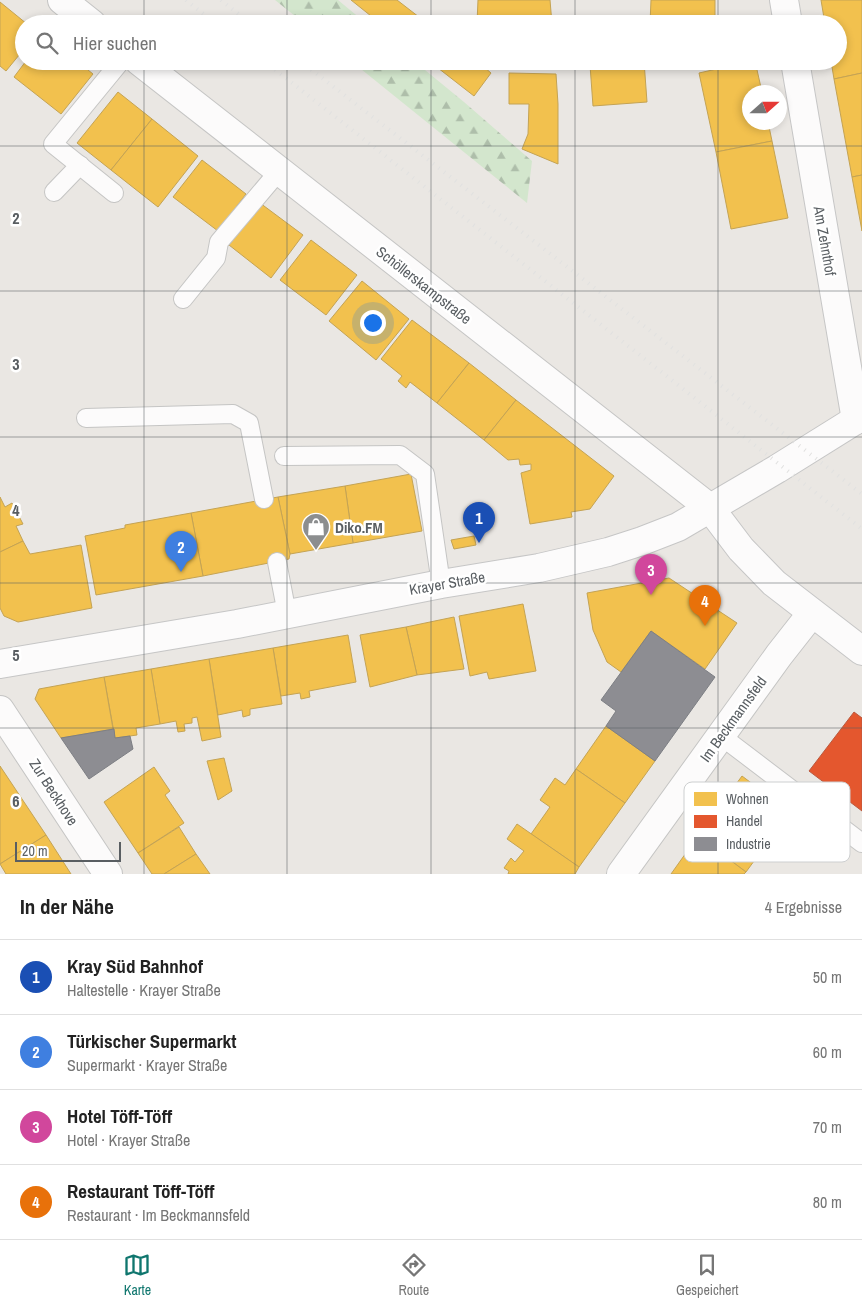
<!DOCTYPE html>
<html lang="de">
<head>
<meta charset="utf-8">
<style>
	body { margin:0; font-family:"Archivo Narrow",sans-serif; background:#f2f2f2; color:#222 }
	.compass { position:absolute; left:742px; top:85px; width:45px; height:45px; border-radius:50%; background:#fff; box-shadow:0 2px 8px #0003; rotate:69deg }
	.scale { position:absolute; left:15px; bottom:12px; width:106px; box-sizing:border-box; padding-left:5px; border:2px solid #595e62; border-top:0; font-size:14px; line-height:18px; white-space:nowrap; color:#595e62; -webkit-text-stroke:4px #fff; paint-order:stroke }
	.you { position:absolute; left:372px; top:322px; width:18px; height:18px; margin:-12px; border:4px solid #fff; border-radius:50%; background:#1a73e8; box-shadow:0 0 0 8px #1a73e833 }
	.badge { display:grid; place-items:center; width:32px; height:32px; border-radius:50%; background:#0f766e; color:#fff; font-size:16px; font-weight:700 }
	.pin { position:absolute; translate:-50% -41px; filter:drop-shadow(0 1px 2px #0008) }
	.pin::after { content:''; position:absolute; top:26px; width:18px; height:15px; background:inherit; clip-path:polygon(0 0,100% 0,50% 100%) }
	.list { margin:0; padding:0; list-style:none }
	h2 { display:flex; justify-content:space-between; align-items:center; height:65px; margin:0; padding:0 20px; font-size:21px }
	h2 small { font-size:16px; font-weight:400; color:#767676 }
	.list li { display:grid; grid-template-columns:32px 1fr auto; gap:15px; align-items:center; box-sizing:border-box; height:75px; padding:0 20px; border-top:1px solid #e0e0e0 }
	.list b { display:block; font-size:19px; white-space:nowrap }
	.list p { margin:0; font-size:16px; white-space:nowrap; color:#767676 }
	.list em { font-size:16px; font-style:normal; color:#767676 }
	.icon { flex:none; width:28px; height:28px; fill:none; stroke:currentColor; stroke-width:2; stroke-linecap:round; stroke-linejoin:round }
	.map { position:relative; flex:none; width:862px; height:874px; overflow:hidden }
	.search { position:absolute; background:#fff; box-shadow:0 2px 8px #0003; left:15px; right:15px; top:15px; height:55px; display:flex; align-items:center; gap:12px; box-sizing:border-box; padding:0 18px; border-radius:28px; color:#767676; font-size:19px }
	.sheet { height:365px; background:#fff }
	nav { display:flex; justify-content:space-around; align-items:center; box-sizing:border-box; height:70px; border-top:1px solid #e0e0e0; background:#fff; font-size:14px; color:#767676 }
	nav a { display:grid; justify-items:center; gap:2px }
	nav .on { color:#0f766e }
	.map>svg:first-child { display:block }
	.forest { fill:url(#forest-firs) }
	.homes { fill:#f2c14e; stroke:#c4a354 }
	.shops { fill:#e4572e; stroke:#ba593e }
	.industry { fill:#8d8d92; stroke:#7d7f84 }
	.lines { fill:none; stroke-linecap:round; stroke-linejoin:round }
	.service-casing { stroke:#c5c5c4; stroke-width:20 }
	.minor-casing { stroke:#c5c5c4; stroke-width:30 }
	.secondary-casing { stroke:#c6c6c6; stroke-width:30 }
	.service { stroke:#fcfbfb; stroke-width:18 }
	.minor { stroke:#fcfbfb; stroke-width:28 }
	.secondary { stroke:#fcfbfb; stroke-width:28 }
	.rail { stroke:#e1e1e0; stroke-width:4; stroke-dasharray:1 6; stroke-linecap:butt }
	.grid { fill:none; stroke:#595e62; stroke-width:1; stroke-opacity:0.55 }
	.labels { text-anchor:middle; dominant-baseline:central; stroke-width:5; stroke-linejoin:round; paint-order:stroke }
	.street-label { font-size:15px; fill:#595e62; stroke:#fff }
	.poi-label { font-size:15px; font-weight:bold; fill:#595e62; stroke:#fff; text-anchor:start }
	.key { fill:#fff; stroke:#cdcfd0; stroke-width:1 }
	.key-label { font-size:14px; fill:#595e62 }
	.grid-label { font-size:16px; text-anchor:middle; font-weight:bold; fill:#595e62; stroke:#fff; stroke-width:5; stroke-linejoin:round; paint-order:stroke }
</style>
</head>
<body>
<div class="map">
<svg width="862" height="874" viewBox="0 0 862 874">
	<defs>
		<pattern id="forest-firs" width="22" height="20" patternUnits="userSpaceOnUse" patternTransform="scale(1.25)"><rect width="22" height="20" fill="#d3e6cd"/><path d="M5 1l3.5 6h-7zM16 11l3.5 6h-7z" fill="#aebeaa"/></pattern>
	</defs>
	<rect width="100%" height="100%" fill="#eae7e3"/>
	<g class="forest">
		<polygon points="275,0 338,0 367,24 305,24"/>
		<polygon points="351,61 414,61 464,102 532,161 527,203"/>
	</g>
	<g class="homes">
		<polygon points="351,0 397,0 428,24 381,24"/>
		<polygon points="478,0 550,0 552,24 477,23"/>
		<polygon points="651,0 715,0 715,24 650,24"/>
		<polygon points="821,0 862,0 862,73 834,79 831,61 838,61 838,24 825,24"/>
		<polygon points="0,2 27,24 24,24 24,49 6,71 0,66"/>
		<polygon points="586,17 586,24 552,24 552,19"/>
		<polygon points="26,61 77,61 93,74 61,114 14,77"/>
		<polygon points="429,61 477,61 491,73 474,96"/>
		<polygon points="605,61 644,61 647,102 593,106 590,65 606,64"/>
		<polygon points="752,61 755,61 762,92 750,92 750,122 768,122 772,141 716,152 699,73"/>
		<polygon points="509,73 556,74 558,104 558,164 522,149 528,134 529,104 509,104"/>
		<polygon points="862,73 862,175 852,177 834,79"/>
		<polygon points="118,92 152,119 111,170 77,143"/>
		<polygon points="152,119 198,156 158,207 111,170"/>
		<polygon points="772,141 788,218 731,229 716,152"/>
		<polygon points="202,160 246,194 218,231 173,197"/>
		<polygon points="862,175 862,231 852,177"/>
		<polygon points="260,203 303,235 271,278 229,245"/>
		<polygon points="311,240 357,275 326,315 280,280"/>
		<polygon points="362,281 409,319 376,360 329,321"/>
		<polygon points="412,320 469,363 437,403 410,382 406,388 398,381 402,376 381,359"/>
		<polygon points="469,363 516,400 484,440 437,403"/>
		<polygon points="516,400 614,476 590,509 571,512 572,517 530,524 521,473 531,470 531,464 520,465 519,459 508,460 484,440"/>
		<polygon points="411,474 422,531 353,543 345,486"/>
		<polygon points="345,486 353,543 290,554 278,497"/>
		<polygon points="0,497 5,507 12,503 23,524 16,526 23,541 0,552"/>
		<polygon points="278,497 290,554 289,559 203,576 191,513"/>
		<polygon points="191,513 203,576 96,595 85,536 125,528 125,525"/>
		<polygon points="474,536 476,545 454,549 451,540"/>
		<polygon points="23,541 30,554 81,545 92,608 18,622 4,616 0,608 0,552"/>
		<polygon points="669,578 737,623 705,669 651,631 621,672 607,662 593,630 587,593"/>
		<polygon points="523,604 536,671 489,679 487,672 470,676 459,616"/>
		<polygon points="454,617 464,669 417,675 406,627"/>
		<polygon points="406,627 417,675 370,687 360,635"/>
		<polygon points="348,635 356,682 309,691 310,697 301,699 300,693 281,696 273,648"/>
		<polygon points="273,648 282,704 250,709 250,715 243,717 242,710 218,715 209,659"/>
		<polygon points="209,659 221,737 202,741 197,717 192,718 192,723 184,724 185,731 178,732 176,721 160,724 151,669"/>
		<polygon points="151,669 160,724 136,728 137,735 115,738 104,677"/>
		<polygon points="104,677 113,729 61,738 35,699 39,689"/>
		<polygon points="606,726 655,761 625,803 576,769"/>
		<polygon points="224,758 232,791 218,800 207,761"/>
		<polygon points="0,766 46,835 0,864"/>
		<polygon points="154,767 170,791 165,795 184,823 138,853 104,802"/>
		<polygon points="576,769 625,803 579,867 531,834 550,807 540,800 555,778 565,785"/>
		<polygon points="742,776 790,812 746,872 698,836"/>
		<polygon points="517,824 579,867 575,874 508,874 509,871 504,868 511,858 515,862 524,851 507,839"/>
		<polygon points="179,827 196,854 164,874 152,874 138,853"/>
		<polygon points="46,835 71,874 6,874 0,864"/>
		<polygon points="698,836 746,872 744,874 671,874"/>
		<polygon points="196,854 210,874 164,874"/>
	</g>
	<polygon class="shops" points="854,712 862,718 862,811 809,771"/>
	<g class="industry">
		<polygon points="651,631 715,677 655,761 606,726 616,711 601,700"/>
		<polygon points="114,729 115,738 130,736 133,749 89,779 61,738"/>
	</g>
	<g class="lines">
		<defs>
			<g id="service">
				<polyline points="54,192 80,165"/>
				<polyline points="114,193 53,144 121,61"/>
				<polyline points="183,299 216,258 219,242 279,171"/>
				<polyline points="86,418 233,414 249,423 264,499"/>
				<polyline points="284,456 400,455 425,474 441,584"/>
				<polyline points="277,562 287,614"/>
				<polyline points="721,736 862,843"/>
			</g>
			<g id="minor">
				<polyline points="62,0 92,24"/>
				<polyline points="139,61 710,508"/>
				<polyline points="0,710 108,874"/>
				<polyline points="621,874 779,655 812,613"/>
			</g>
			<g id="secondary">
				<polyline points="784,0 788,24"/>
				<polyline points="795,61 856,420"/>
				<polyline points="710,508 741,549 774,583 862,651"/>
				<polyline points="0,664 237,624 441,584 539,568 608,552 642,541 678,527 777,469 862,416"/>
			</g>
		</defs>
		<use href="#service" class="service-casing"/>
		<use href="#minor" class="minor-casing"/>
		<use href="#secondary" class="secondary-casing"/>
		<use href="#service" class="service"/>
		<use href="#minor" class="minor"/>
		<use href="#secondary" class="secondary"/>
		<g class="rail">
			<polyline points="186,0 216,24"/>
			<polyline points="221,0 251,24"/>
			<polyline points="264,61 862,529"/>
			<polyline points="300,61 862,494"/>
		</g>
	</g>
	<path class="grid" d="M144,0V24M287,0V24M431,0V24M575,0V24M718,0V24M144,61V874M287,61V874M431,61V874M575,61V874M718,61V874M0,146H862M0,291H862M0,437H862M0,583H862M0,728H862"/>
	<defs>
		<symbol id="shop-pin" viewBox="-11 -11 22 30"><path d="M0 17L-7.5 6A9.5 9.5 0 1 1 7.5 6Z" fill="#8c8e8f" stroke="#fff"/><path d="M-5-2.5h2.3a2.7 3.5 0 0 1 5.4 0H5L5.5 6h-11ZM-1.5-2.5h3a1.5 2.3 0 0 0-3 0Z" fill="#fff"/></symbol>
	</defs>
	<g fill-rule="evenodd">
		<use href="#shop-pin" x="300" y="511" width="32" height="43"/>
	</g>
	<g class="labels">
		<g class="street-label">
			<text transform="translate(825 241) rotate(80)">Am Zehnthof</text>
			<text transform="translate(424 285) rotate(38)">Schöllerskampstraße</text>
			<text transform="translate(447 583) rotate(-10)">Krayer Straße</text>
			<text transform="translate(733 719) rotate(-54)">Im Beckmannsfeld</text>
			<text transform="translate(54 792) rotate(57)">Zur Beckhove</text>
		</g>
		<g class="poi-label">
			<text x="335" y="527">Diko.FM</text>
		</g>
	</g>
	<rect x="684" y="782" width="166" height="80" rx="8" class="key"/>
	<rect x="694" y="792" width="23" height="14" fill="#f2c14e"/>
	<rect x="694" y="815" width="23" height="13" fill="#e4572e"/>
	<rect x="694" y="837" width="23" height="14" fill="#8d8d92"/>
	<g class="key-label">
		<text x="726" y="804">Wohnen</text>
		<text x="726" y="826">Handel</text>
		<text x="726" y="849">Industrie</text>
	</g>
	<g class="grid-label">
		<text x="16" y="224">2</text>
		<text x="16" y="370">3</text>
		<text x="16" y="516">4</text>
		<text x="16" y="661">5</text>
		<text x="16" y="807">6</text>
	</g>
</svg>
<svg class="compass" viewBox="-18 -18 36 36"><path d="M0-13l5 13h-10z" fill="#e53935"/><path d="M0 13l5-13h-10z" fill="#767676"/></svg>
<div class="scale">20 m</div>
<div class="you"></div>
<div class="pin badge" style="left:479px;top:543px;background:#1a4fb4">1</div>
<div class="pin badge" style="left:181px;top:572px;background:#3f7fe0">2</div>
<div class="pin badge" style="left:651px;top:595px;background:#d1479c">3</div>
<div class="pin badge" style="left:705px;top:626px;background:#e8710a">4</div>
<div class="search"><svg class="icon" aria-label="search" viewBox="0 0 24 24"><circle cx="10" cy="10" r="6"/><path d="M15 15l6 6"/></svg>Hier suchen</div>
</div>
<section class="sheet">
<h2>In der Nähe<small>4 Ergebnisse</small></h2>
<ul class="list">
<li><span class="badge" style="background:#1a4fb4">1</span><div><b>Kray Süd Bahnhof</b><p>Haltestelle · Krayer Straße</p></div><em>50 m</em></li>
<li><span class="badge" style="background:#3f7fe0">2</span><div><b>Türkischer Supermarkt</b><p>Supermarkt · Krayer Straße</p></div><em>60 m</em></li>
<li><span class="badge" style="background:#d1479c">3</span><div><b>Hotel Töff-Töff</b><p>Hotel · Krayer Straße</p></div><em>70 m</em></li>
<li><span class="badge" style="background:#e8710a">4</span><div><b>Restaurant Töff-Töff</b><p>Restaurant · Im Beckmannsfeld</p></div><em>80 m</em></li>
</ul>
</section>
<nav>
<a class="on"><svg class="icon" aria-label="map" viewBox="0 0 24 24"><path d="M3 6l6-2 6 2 6-2v14l-6 2-6-2-6 2zM9 4v14M15 6v14"/></svg>Karte</a>
<a><svg class="icon" aria-label="directions" viewBox="0 0 24 24"><path d="M12 3l9 9-9 9-9-9zM9 14v-3h6M13 9l2 2-2 2"/></svg>Route</a>
<a><svg class="icon" aria-label="saved" viewBox="0 0 24 24"><path d="M7 4h10v16l-5-4-5 4z"/></svg>Gespeichert</a>
</nav>
</body>
</html>
